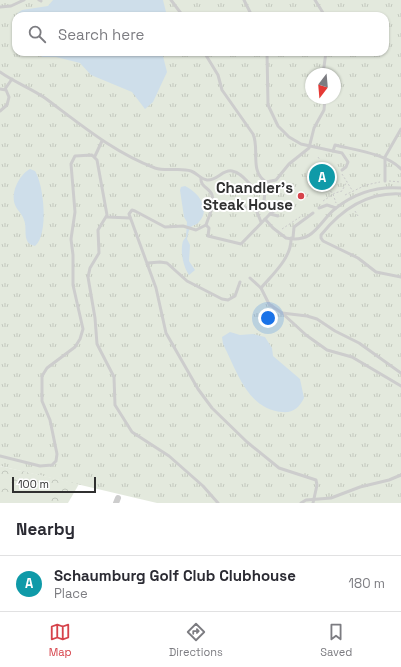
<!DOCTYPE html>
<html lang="en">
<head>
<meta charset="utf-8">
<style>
	body { margin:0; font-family:"Space Grotesk",sans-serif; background:#f7f7f7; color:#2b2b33 }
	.compass { position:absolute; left:305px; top:68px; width:36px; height:36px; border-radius:50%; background:#fff; box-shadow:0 1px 3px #0004; rotate:196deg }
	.scale { position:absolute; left:12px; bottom:10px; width:84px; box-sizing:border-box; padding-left:4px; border:2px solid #303030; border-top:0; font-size:11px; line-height:14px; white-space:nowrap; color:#303030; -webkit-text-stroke:3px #fff; paint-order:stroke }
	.you { position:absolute; left:268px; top:318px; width:14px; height:14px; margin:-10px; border:3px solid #fff; border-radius:50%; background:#1a73e8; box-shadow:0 0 0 6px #1a73e833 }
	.badge { display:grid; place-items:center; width:26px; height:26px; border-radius:50%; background:#d6434b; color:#fff; font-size:13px; font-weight:700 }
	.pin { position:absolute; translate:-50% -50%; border:2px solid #fff; box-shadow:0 1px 4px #0006 }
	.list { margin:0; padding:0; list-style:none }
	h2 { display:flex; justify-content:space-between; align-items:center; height:52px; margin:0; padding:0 16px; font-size:17px }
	h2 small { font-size:13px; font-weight:400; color:#7c7c81 }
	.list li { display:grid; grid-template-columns:26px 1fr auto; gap:12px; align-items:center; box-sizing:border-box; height:56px; padding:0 16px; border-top:1px solid #e1e1e2 }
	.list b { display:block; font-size:15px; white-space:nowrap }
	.list p { margin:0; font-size:13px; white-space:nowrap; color:#7c7c81 }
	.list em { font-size:13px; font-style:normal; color:#7c7c81 }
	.icon { flex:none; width:22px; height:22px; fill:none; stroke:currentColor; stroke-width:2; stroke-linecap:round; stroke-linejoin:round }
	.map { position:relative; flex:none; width:401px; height:503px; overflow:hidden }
	.search { position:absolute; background:#fff; box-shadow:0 1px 3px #0004; left:12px; right:12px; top:12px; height:44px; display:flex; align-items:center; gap:10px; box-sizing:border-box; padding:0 14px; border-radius:12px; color:#7c7c81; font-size:15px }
	.sheet { height:108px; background:#fff }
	nav { display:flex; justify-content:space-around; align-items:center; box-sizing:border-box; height:56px; border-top:1px solid #e1e1e2; background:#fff; font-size:11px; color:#7c7c81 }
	nav a { display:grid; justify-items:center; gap:2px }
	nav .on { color:#d6434b }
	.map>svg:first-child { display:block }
	.grass { fill:url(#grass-tufts); fill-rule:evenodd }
	.park { fill:url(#park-crowns) }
	.garden { fill:#e3e9dd }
	.water { fill:#cedeea }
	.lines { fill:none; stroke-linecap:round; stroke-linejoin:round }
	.path { stroke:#cacaca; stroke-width:1; stroke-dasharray:2 2; stroke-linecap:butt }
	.service { stroke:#cdcdcd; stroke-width:3 }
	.minor { stroke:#cdcdcd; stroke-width:6 }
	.poi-dot { fill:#d6434b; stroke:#fff; stroke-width:1.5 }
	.labels { text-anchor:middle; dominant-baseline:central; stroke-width:4; stroke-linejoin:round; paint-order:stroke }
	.poi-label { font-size:15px; font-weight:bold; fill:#303030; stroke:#fff; text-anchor:end }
</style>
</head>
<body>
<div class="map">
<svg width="401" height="503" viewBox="0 0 401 503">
	<defs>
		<pattern id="grass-tufts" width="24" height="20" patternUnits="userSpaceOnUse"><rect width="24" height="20" fill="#e3e9dd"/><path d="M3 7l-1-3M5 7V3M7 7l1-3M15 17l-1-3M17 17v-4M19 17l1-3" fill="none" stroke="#c3c8be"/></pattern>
		<pattern id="park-crowns" width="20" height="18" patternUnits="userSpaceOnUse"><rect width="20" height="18" fill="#e3e9dd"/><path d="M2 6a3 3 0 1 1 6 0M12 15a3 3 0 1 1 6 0" fill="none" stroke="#c3c8be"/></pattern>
	</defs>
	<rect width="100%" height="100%" fill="#fff"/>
	<path class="grass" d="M0,0H401V503H157L0,466ZM16,16H385V52H16ZM311,74H335V98H311Z"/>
	<polygon class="park" points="0,466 79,484 68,503 0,503"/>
	<polygon class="garden" points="20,477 50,488 53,495 49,503 9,503 11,487"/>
	<g class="water">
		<polygon points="53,0 163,0 167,16 18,16 17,14 22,10 48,6"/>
		<polygon points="30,52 162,52 167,72 153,102 145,109 132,92 91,75 80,63 56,57 43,57"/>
		<path d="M30,169L35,171C44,185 49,235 35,246C21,243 28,229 24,220C23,215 18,211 16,207C9,194 19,175 30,169Z"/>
		<path d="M185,186C199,193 211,209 199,222C197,225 193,225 191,227C188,230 188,236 187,239L190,245L189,261L195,270L189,275C183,266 180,251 183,241L186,237L187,222L184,217L180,190L181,187Z"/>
		<path d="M230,332L240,335L253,334L265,337L272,348L273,356L300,379L304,398C299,408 293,413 282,412C247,409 237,371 223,344L222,337Z"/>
	</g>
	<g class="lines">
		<g class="path">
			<polyline points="318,157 320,160"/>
			<polyline points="342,174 352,190"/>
			<polyline points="389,181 401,182"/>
			<polyline points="328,188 333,194 336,203"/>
			<polyline points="345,195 366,185 380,182"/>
			<polyline points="323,201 335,193 342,191 347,181"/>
			<polyline points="355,211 358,216"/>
			<polyline points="282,229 303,215"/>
		</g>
		<g class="service">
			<polyline points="39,0 41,1"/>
			<polyline points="171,0 183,16"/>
			<polyline points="244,0 252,16"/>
			<polyline points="315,0 325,16"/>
			<polyline points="0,7 11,6 24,0"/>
			<path d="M204,52L218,75L222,90L253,134C260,149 249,171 266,182L276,180L289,164L309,148L314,128L324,110L325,98"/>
			<polyline points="267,52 268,105 278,126 289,137 301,144 342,153 348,162 346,167 342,170"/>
			<path d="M0,72C14,82 30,88 45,98C80,124 113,152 155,168C167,172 180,167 191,171C197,173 200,179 207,180C217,181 223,169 232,171C247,174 248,190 265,191"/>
			<polyline points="323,74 326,52"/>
			<polyline points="0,89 6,90 9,97 7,105 0,111"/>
			<polyline points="5,89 12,79"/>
			<path d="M333,151L335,145C355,150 387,154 401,169"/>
			<polyline points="95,156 102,141"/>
			<path d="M201,178C200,187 210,188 212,195C215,206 209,215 206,225L196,230L183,226L165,227L135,211L132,210L129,214L156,288L166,333L198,389L212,408L247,442L279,468L316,480L317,485L313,503"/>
			<polyline points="385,181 385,157 401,129"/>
			<path d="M401,194C368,192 341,210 321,235V238L323,241L358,258L376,272L401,277"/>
			<polyline points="213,207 229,203 258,211"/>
			<polyline points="319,208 327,205 336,208"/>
			<polyline points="270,214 284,203"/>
			<polyline points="107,217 130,218"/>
			<path d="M265,219L273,228L286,238C315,244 319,221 336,208C355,193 377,186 401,188"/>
			<polyline points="261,222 257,212 264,201 266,182"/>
			<polyline points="206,225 209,228 208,236 241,244 270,214 278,216"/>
			<polyline points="293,238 294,227 313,213"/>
			<polyline points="148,263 160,262 167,263 187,281 222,299 228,300 235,296 240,282"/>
			<polyline points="250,278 261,288 269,304 282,313 306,335 327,350 352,357 401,386"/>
			<path d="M261,288C273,274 292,257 291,238"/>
			<polyline points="282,313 307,316 317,319 335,331 359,343 401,373"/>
			<polyline points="0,456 40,466 52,465 56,461 57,454 50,420 42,401 42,376 47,368 75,347 80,339 83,329 73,285 73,255 71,239 75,212 71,164 75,156 92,155 97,160 107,215 98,230 99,253 90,268 88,277 95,318 97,344 114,377 115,405 132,432 169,456 203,486 218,503"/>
			<polyline points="301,503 306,500 331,498 360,487 389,480 401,475"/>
		</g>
		<polyline class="minor" points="116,503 118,498"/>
	</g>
	<circle class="poi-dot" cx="301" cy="196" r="4"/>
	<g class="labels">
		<g class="poi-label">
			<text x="293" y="187">Chandler's<tspan x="293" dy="17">Steak House</tspan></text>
		</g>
	</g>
</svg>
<svg class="compass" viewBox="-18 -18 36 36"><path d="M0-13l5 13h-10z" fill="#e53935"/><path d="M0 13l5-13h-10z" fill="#7c7c81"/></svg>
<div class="scale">100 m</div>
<div class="you"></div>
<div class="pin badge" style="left:322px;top:177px;background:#0f9aa8">A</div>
<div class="search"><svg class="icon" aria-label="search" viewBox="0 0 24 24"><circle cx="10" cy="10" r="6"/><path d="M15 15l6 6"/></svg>Search here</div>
</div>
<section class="sheet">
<h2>Nearby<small></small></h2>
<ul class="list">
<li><span class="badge" style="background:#0f9aa8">A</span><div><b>Schaumburg Golf Club Clubhouse</b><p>Place</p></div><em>180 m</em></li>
</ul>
</section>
<nav>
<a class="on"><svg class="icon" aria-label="map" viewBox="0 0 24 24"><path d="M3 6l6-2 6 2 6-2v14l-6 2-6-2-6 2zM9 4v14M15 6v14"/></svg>Map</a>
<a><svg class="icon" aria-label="directions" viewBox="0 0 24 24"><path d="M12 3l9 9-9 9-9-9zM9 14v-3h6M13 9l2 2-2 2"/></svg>Directions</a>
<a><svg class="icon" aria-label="saved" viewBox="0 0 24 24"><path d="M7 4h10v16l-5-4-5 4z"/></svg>Saved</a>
</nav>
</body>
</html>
